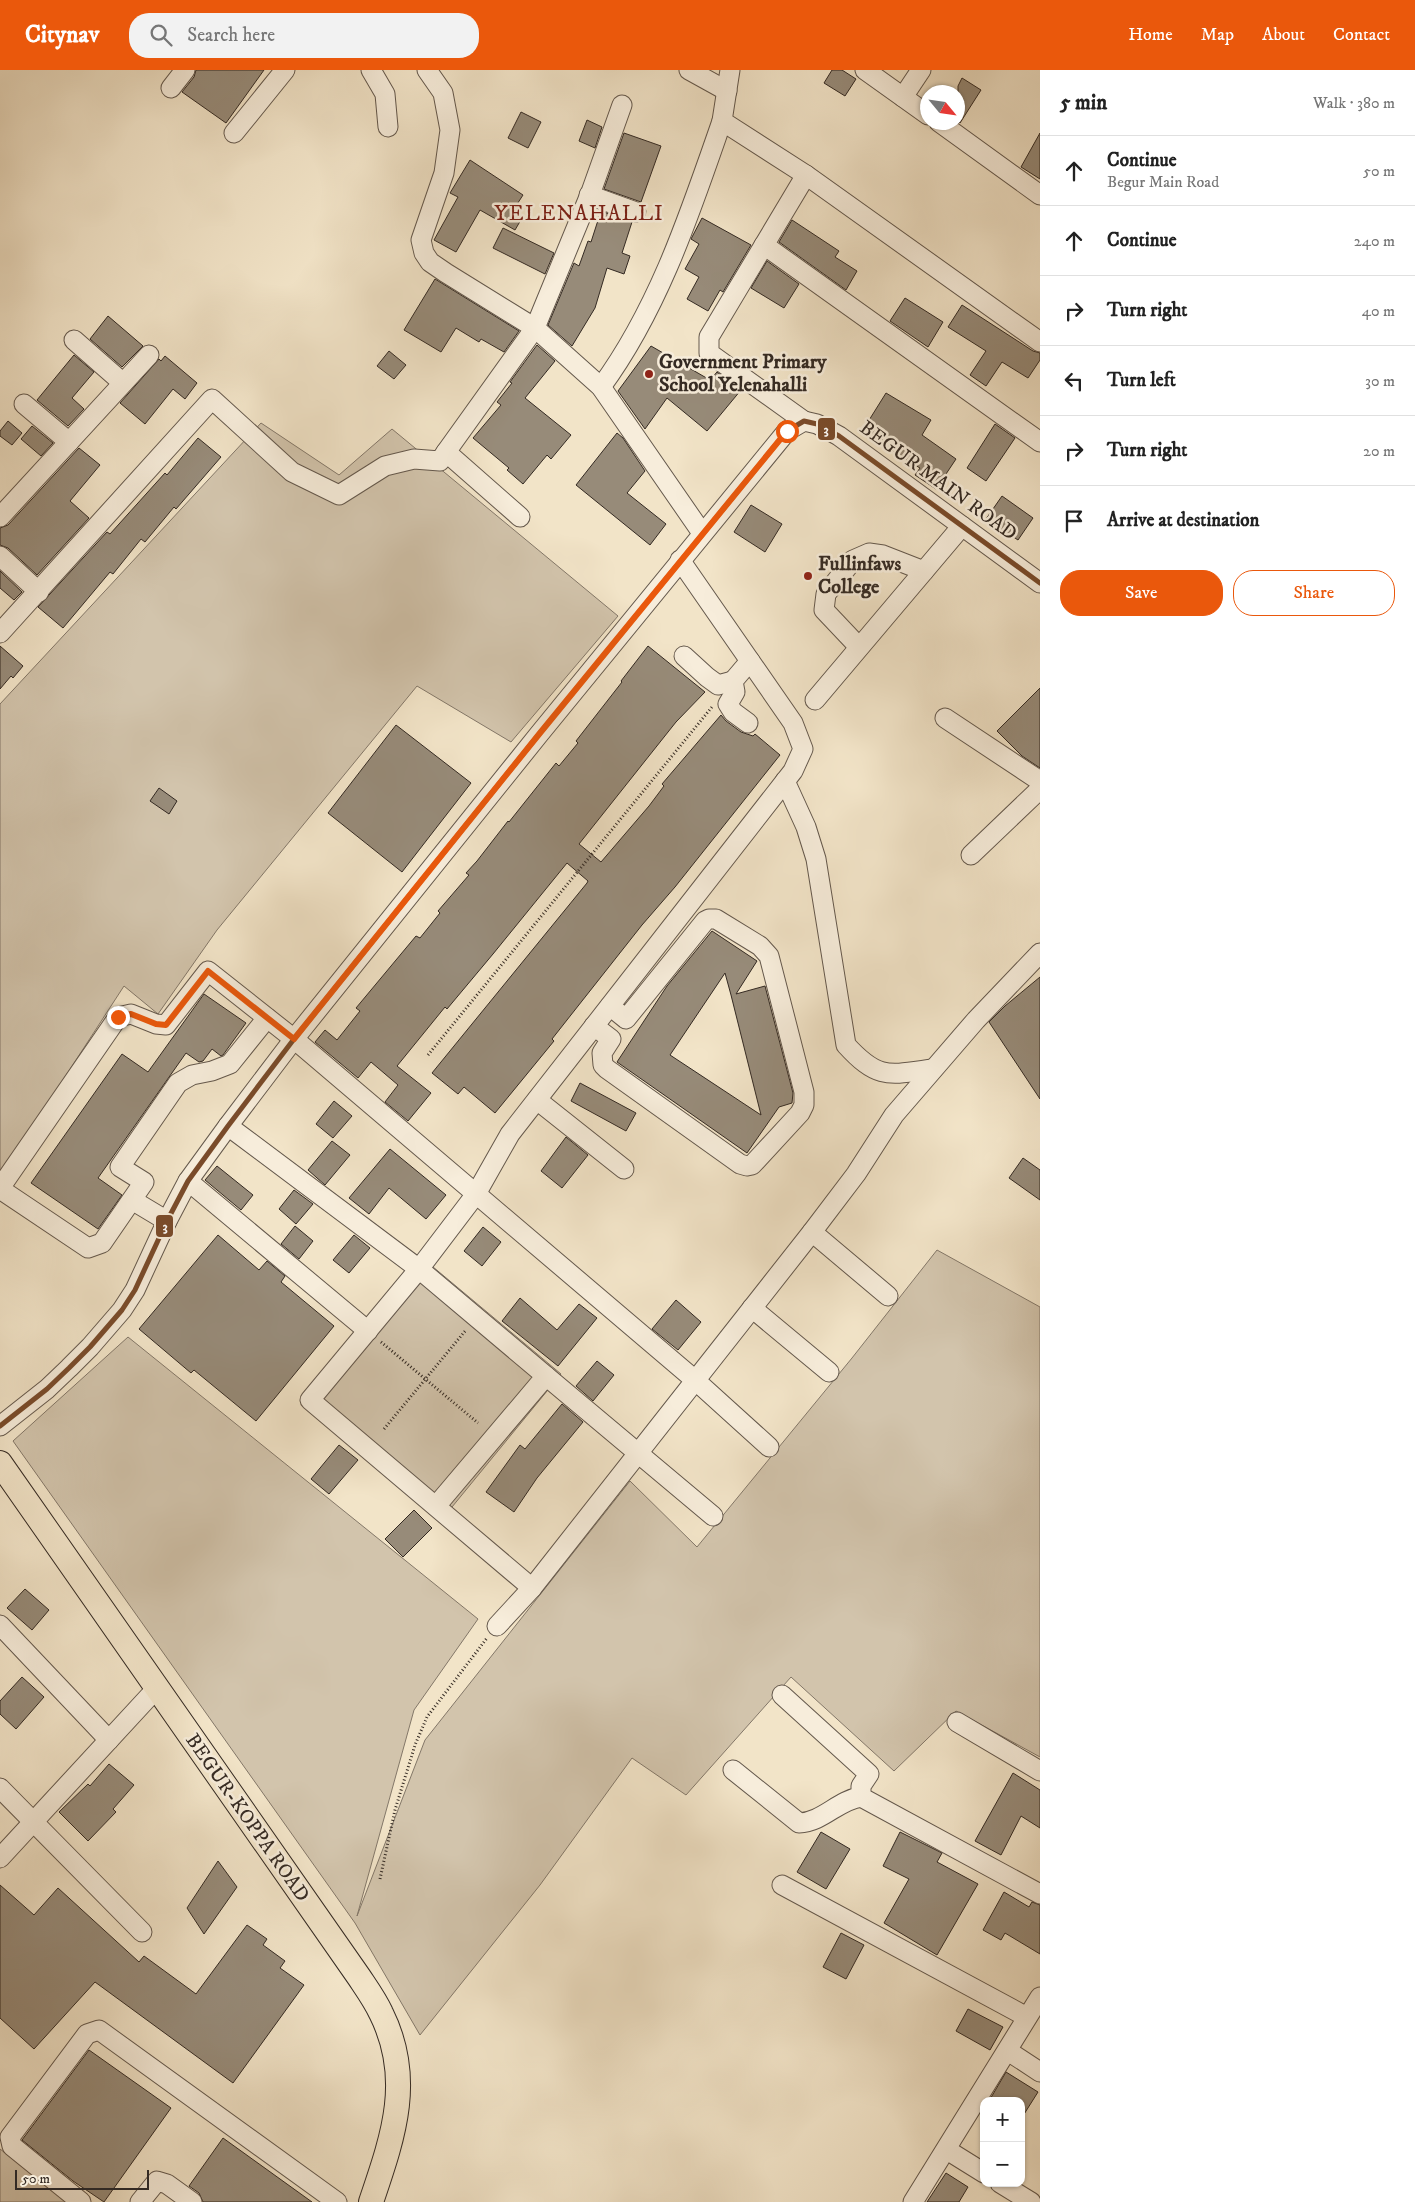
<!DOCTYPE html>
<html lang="en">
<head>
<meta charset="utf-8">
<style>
	body { margin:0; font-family:"IM FELL DW Pica",serif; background:#f2f2f2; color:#222 }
	.controls { position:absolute; right:15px; bottom:15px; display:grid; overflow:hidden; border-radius:10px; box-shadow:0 1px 4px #0004 }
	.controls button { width:45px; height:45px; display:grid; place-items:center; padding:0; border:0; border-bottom:1px solid #e0e0e0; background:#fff; color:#222; font:25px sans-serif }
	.compass { position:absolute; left:920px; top:15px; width:45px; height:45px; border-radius:50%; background:#fff; box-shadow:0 1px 4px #0004; rotate:119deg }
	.scale { position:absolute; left:15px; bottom:12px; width:134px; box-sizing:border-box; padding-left:5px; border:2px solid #342a23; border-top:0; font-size:14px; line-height:18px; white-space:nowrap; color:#342a23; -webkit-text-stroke:4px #f7eddb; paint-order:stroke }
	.stop { position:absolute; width:15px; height:15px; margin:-11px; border:4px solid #ea580c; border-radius:50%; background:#fff }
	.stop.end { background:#ea580c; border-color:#fff; box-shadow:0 1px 5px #0008 }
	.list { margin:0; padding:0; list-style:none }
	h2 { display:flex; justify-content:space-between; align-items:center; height:65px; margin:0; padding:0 20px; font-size:21px }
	h2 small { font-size:16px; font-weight:400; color:#767676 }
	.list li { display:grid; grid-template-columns:32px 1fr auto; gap:15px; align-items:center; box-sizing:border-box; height:70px; padding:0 20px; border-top:1px solid #e0e0e0 }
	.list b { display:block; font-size:19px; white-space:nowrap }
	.list p { margin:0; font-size:16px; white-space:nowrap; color:#767676 }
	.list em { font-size:16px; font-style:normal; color:#767676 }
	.actions { display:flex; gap:10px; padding:15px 20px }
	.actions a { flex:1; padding:11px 0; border:1px solid #ea580c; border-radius:20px; text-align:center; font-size:18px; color:#ea580c }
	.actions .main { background:#ea580c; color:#fff }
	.icon { flex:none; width:28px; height:28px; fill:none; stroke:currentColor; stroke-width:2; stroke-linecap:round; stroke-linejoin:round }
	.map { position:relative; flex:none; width:1040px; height:2132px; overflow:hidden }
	header { display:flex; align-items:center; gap:30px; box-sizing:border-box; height:70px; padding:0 25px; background:#ea580c; color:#fff }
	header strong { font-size:24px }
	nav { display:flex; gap:28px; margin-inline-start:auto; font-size:18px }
	.search { width:350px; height:45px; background:#f2f2f2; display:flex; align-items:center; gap:12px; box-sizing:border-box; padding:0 18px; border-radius:20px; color:#767676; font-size:19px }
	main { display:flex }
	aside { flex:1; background:#fff }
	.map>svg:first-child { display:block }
	.green { fill:#d2c4ac; stroke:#837768 }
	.building { fill:#978b79; stroke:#342a23; fill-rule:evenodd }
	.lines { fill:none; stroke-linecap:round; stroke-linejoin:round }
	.minor-casing { stroke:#64584c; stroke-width:21 }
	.major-casing { stroke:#342a23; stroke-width:26 }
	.path { stroke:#342a23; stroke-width:3; stroke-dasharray:1 2.5; stroke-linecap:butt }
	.minor { stroke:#f7eddb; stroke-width:19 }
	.major { stroke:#f2e4c8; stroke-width:24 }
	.bus-1-casing { stroke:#f7eddb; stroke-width:9 }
	.bus-1 { stroke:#7a4b2a; stroke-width:5 }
	.route { stroke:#ea580c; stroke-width:6 }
	.poi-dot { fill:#8f2418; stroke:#f7eddb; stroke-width:2 }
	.labels { text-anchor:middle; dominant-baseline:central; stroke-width:5; stroke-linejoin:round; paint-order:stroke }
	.poi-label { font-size:20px; font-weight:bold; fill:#342a23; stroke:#f7eddb; text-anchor:start }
	.street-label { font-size:20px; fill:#342a23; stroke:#f7eddb }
	.neighbourhood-label { font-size:21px; letter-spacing:1px; fill:#7a1f14; stroke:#f7eddb }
	.line-badge { stroke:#f7eddb; stroke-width:2 }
	.badge-label { font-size:14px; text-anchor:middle; font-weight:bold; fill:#fff }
</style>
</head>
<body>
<header>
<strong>Citynav</strong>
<div class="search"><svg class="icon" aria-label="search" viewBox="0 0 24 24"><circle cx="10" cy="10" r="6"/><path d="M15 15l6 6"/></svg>Search here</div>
<nav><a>Home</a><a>Map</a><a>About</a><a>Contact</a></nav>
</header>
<main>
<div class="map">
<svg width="1040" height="2132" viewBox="0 0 1040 2132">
	<rect width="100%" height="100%" fill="#f2e4c8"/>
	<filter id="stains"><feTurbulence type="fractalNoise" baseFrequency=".004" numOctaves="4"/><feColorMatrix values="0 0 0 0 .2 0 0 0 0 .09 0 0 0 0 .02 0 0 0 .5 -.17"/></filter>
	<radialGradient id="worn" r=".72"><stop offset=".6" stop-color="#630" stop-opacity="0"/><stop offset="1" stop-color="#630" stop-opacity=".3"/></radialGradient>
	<g class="green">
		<polygon points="261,353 339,405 392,359 618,546 511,672 417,616 217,860 158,944 124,916 0,1107 0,634"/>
		<polygon points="937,1180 1040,1237 1040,1687 956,1641 894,1701 791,1607 686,1725 632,1688 540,1815 420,1965 355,1853 13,1371 128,1267 478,1549 414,1640 357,1846 425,1670 630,1411 697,1477 852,1288"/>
		<polygon points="420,1186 561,1304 443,1448 301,1330"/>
		<polygon points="0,2079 70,2132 0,2132"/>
	</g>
	<g class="building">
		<polygon points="196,0 264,0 226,53 182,22 194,7"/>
		<polygon points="832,0 842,0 856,9 845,26 824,13"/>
		<polygon points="962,8 981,20 960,53 958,51 958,16"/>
		<polygon points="521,42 541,52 528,78 508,68"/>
		<polygon points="587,50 602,57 595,78 579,71"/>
		<polygon points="624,63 661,76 641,132 604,119"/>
		<polygon points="1040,63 1040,109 1021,97"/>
		<polygon points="470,90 523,125 512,142 522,148 515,160 480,140 456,182 434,170 458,127 450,123"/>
		<polygon points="601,141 632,152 622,183 630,186 624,204 607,198 595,238 572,276 548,255 574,193 579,196 588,171 591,172"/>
		<polygon points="702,148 751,175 723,222 720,220 708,241 687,229 699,207 685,199 699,174 691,169"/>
		<polygon points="792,150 839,181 835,187 857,201 846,220 779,172"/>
		<polygon points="503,158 554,183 545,204 493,178"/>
		<polygon points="767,191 799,214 784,238 751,218"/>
		<polygon points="435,209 519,261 504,282 481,269 479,272 456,258 441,282 404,260"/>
		<polygon points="905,228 943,252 928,277 890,251"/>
		<polygon points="962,235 1033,281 1040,283 1040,290 1028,308 1002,292 986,316 970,305 986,281 948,257"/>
		<polygon points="108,246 143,276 122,297 90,269"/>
		<polygon points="537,275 555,291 525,328 571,365 551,389 547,385 523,414 507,400 509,398 473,368 501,335 497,332 512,313 510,312"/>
		<polygon points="651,276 710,310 717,302 741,320 707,361 667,328 645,359 618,321"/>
		<polygon points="389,281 406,295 394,309 377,296"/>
		<polygon points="74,285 94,302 72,328 84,339 68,356 37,330"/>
		<polygon points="165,286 197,313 185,329 173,319 145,354 120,333 159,289 161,291"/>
		<polygon points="886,323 931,350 922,365 956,389 936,419 915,405 920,398 861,363"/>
		<polygon points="8,351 22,363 12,375 0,366 0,361"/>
		<polygon points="995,354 1015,368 986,411 967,398"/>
		<polygon points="32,356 53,373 41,386 21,369"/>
		<polygon points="617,363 623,368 645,401 627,423 666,454 650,475 576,415"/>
		<polygon points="198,368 221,387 176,439 174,437 145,472 141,469 113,504 110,502 63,558 38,537 107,462 110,464 165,403 167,405"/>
		<polygon points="79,378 100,395 70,431 89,448 37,505 8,478 0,475 0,458 8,455"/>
		<polygon points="1002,426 1033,448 1018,470 986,449"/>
		<polygon points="751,435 782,454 765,482 734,462"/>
		<polygon points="0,501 22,522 14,530 0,518"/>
		<polygon points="0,576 23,596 13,608 11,606 0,619"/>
		<polygon points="648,576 705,622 676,652 579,774 601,792 649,736 664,716 662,714 721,645 726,651 741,662 753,666 755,664 780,685 675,817 642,855 552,969 554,971 495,1043 464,1017 458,1024 432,1003 587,813 588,811 567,793 493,884 447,939 445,937 397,996 431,1023 408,1051 385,1032 398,1015 371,992 358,1008 315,972 325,960 337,970 360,941 356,938 416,866 420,868 440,843 438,841 469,805 466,803 477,791 508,751 509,752 556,693 559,696 578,673 576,671 622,612 621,611"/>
		<polygon points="1040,618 1040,698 1022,686 997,661"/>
		<polygon points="396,655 471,713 402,802 328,743"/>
		<polygon points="159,718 177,731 169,744 150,731"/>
		<path d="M712,861L757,891L736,924L765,916L793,1023L792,1033L779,1037L747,1083L617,992L667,916ZM725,903L731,925L761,1045L670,985Z"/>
		<polygon points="1040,907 1040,1029 989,952 1005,936"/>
		<polygon points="204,924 246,953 223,985 221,986 212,979 203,991 199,992 186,983 98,1108 122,1125 98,1159 31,1113 122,984 148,1002"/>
		<polygon points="580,1013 636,1043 626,1061 571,1031"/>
		<polygon points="334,1031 352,1046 333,1068 316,1054"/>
		<polygon points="566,1067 588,1085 562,1118 541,1101"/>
		<polygon points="332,1071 350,1085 325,1115 308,1100"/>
		<polygon points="390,1079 446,1125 426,1149 389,1118 369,1144 349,1128"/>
		<polygon points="1023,1088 1040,1100 1040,1130 1009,1108"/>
		<polygon points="217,1096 253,1125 241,1140 205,1110"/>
		<polygon points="294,1120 313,1134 296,1154 279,1139"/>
		<polygon points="295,1156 313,1171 299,1189 281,1174"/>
		<polygon points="483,1157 501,1172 482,1196 464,1181"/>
		<polygon points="218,1165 259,1200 267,1191 285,1206 281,1212 334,1256 256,1351 194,1300 191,1303 139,1259"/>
		<polygon points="354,1165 370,1178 349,1203 333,1190"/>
		<polygon points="520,1228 557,1260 579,1234 597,1248 558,1296 502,1251"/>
		<polygon points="676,1230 701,1252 678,1280 652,1259"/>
		<polygon points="597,1291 614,1305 593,1331 576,1316"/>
		<polygon points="562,1334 583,1352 537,1408 514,1442 486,1422 520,1375 525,1379"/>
		<polygon points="339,1375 358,1390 329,1424 311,1409"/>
		<polygon points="414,1440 432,1458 403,1487 385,1469"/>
		<polygon points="25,1519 49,1540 32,1560 7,1538"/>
		<polygon points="22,1607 44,1627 16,1659 0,1644 0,1631"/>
		<polygon points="109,1694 134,1715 113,1739 116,1742 88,1771 59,1742 88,1714 90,1716"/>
		<polygon points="1013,1703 1040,1720 1040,1758 1021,1746 1001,1785 975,1771"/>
		<polygon points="821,1762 850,1779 826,1819 797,1802"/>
		<polygon points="900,1762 942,1783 937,1792 978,1814 937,1885 884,1853 909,1809 883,1796"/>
		<polygon points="218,1791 237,1817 204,1864 187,1838"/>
		<polygon points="0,1815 34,1845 58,1818 139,1892 144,1886 196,1924 247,1855 267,1869 263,1875 285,1891 280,1898 304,1915 233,2013 95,1912 34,1979 0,1948"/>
		<polygon points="1004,1822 1029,1837 1032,1832 1040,1835 1040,1884 1005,1863 1001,1870 983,1860"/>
		<polygon points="841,1863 864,1875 846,1909 823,1897"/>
		<polygon points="968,1939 1003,1957 990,1980 956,1961"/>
		<polygon points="89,1980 171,2038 104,2132 73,2111 22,2070"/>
		<polygon points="1006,2002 1038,2022 1021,2049 1021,2031 989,2031"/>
		<polygon points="223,2068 312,2132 203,2132 199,2123 189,2116"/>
		<polygon points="946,2103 968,2117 959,2132 927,2132"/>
	</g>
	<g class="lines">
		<defs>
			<g id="minor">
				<polyline points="371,0 385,24 388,57"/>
				<polyline points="427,0 443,23 450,60 444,103 421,170 424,183 430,192 446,203 535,258 601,317 702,463"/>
				<polyline points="689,0 727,21"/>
				<polyline points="730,0 722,51 806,105 1040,272"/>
				<polyline points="865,0 928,45"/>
				<polyline points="171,18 185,0"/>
				<polyline points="903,27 921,0"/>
				<polyline points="939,52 1040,125"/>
				<polyline points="234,63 285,0"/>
				<polyline points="589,125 636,142"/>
				<polyline points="764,175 1040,372"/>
				<polyline points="74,270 123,313"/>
				<path d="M601,317C659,238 690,143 722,51"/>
				<polyline points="24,334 69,372"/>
				<polyline points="804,351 709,283 709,267 806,105"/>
				<polyline points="0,447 149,285"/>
				<polyline points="520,447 446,382 535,258 591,122 622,35"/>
				<polyline points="0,486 39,522"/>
				<polyline points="0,563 212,329 292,402 339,425 385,396 414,389 440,391 446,382"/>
				<polyline points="859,577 824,540 826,524 853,490 869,483 883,485 924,501"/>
				<polyline points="684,586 707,607 718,615 733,611"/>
				<polyline points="815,630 962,456"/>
				<polyline points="945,648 1040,711"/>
				<polyline points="748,653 733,642 728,634 735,622 733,611 750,591"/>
				<path d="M785,711L806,757L816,789L846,975C878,1010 888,1005 933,999"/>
				<polyline points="971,785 1040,719"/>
				<polyline points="594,956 611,969 602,983 603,995 607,999 740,1094 747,1096 752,1095 800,1043 804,1035 804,1022 769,886 760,876 716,849 709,849 705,851 626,949 610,936"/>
				<polyline points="537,1030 624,1099"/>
				<polyline points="228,1056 419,1199 546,1306 436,1436"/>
				<polyline points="188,1111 368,1261"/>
				<polyline points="0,1118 118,947 131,944 156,954 166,955 208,901 294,969 695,1310 769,1377"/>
				<polyline points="0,1119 88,1178 102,1173 144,1112 120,1097 178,1013 192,1005 212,1001 230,994 267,948"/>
				<polyline points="132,1130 167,1151"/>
				<polyline points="812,1162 888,1226"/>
				<polyline points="752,1238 829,1302"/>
				<polyline points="546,1306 713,1446"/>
				<polyline points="0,1356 47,1319 69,1298 90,1277 122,1240 135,1220 167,1151 188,1111 228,1056 294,969 540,663 787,361 804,351 817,354 839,366 1040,513"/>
				<polyline points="532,1518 310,1330 419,1199 476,1124 510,1064 793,701 803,679 793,653 680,490"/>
				<polyline points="0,1555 109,1670"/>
				<polyline points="497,1556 532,1518 812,1162 856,1104 894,1045 976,950 1040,883"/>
				<polyline points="782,1625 869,1704 861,1716 861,1727 1040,1824"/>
				<polyline points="957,1652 1040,1701"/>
				<path d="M733,1700L799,1753C823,1752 838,1730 861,1727"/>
				<polyline points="0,1718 142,1862"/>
				<polyline points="0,1788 156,1619"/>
				<polyline points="782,1815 1027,1947"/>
				<polyline points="1008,1981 1040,2002"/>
				<polyline points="947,2080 984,2103"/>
				<polyline points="1000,2113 1031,2132"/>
				<polyline points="81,2132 12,2076 10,2067 87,1964 99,1960 337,2132"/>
				<polyline points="140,2132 157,2111 167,2114 192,2132"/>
				<polyline points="913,2132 1040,1927"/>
			</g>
			<path id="major" d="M0,1393L359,1907C367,1919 375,1930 381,1943C414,2009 393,2067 371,2132"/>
		</defs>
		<use href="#minor" class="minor-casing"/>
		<use href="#major" class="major-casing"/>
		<g class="path">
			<polyline points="428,985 712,637"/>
			<polyline points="381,1272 478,1353"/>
			<polyline points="384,1359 466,1260"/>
			<polyline points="380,1809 395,1740 415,1675 427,1647 487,1568"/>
		</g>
		<use href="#minor" class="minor"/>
		<use href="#major" class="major"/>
		<defs>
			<polyline id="bus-1" points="0,1356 47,1319 69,1298 90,1277 122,1240 135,1220 167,1151 188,1111 228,1056 294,969 540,663 787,361 804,351 817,354 839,366 1040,513"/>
		</defs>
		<use href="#bus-1" class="bus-1-casing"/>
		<use href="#bus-1" class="bus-1"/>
	</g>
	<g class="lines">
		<polyline class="route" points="118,947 131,944 156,954 166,955 208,901 294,969 540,663 787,361"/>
	</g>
	<g class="poi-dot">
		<circle cx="649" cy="304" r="5"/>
		<circle cx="808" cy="506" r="5"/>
	</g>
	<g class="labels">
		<g class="poi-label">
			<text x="659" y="292">Government Primary<tspan x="659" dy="23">School Yelenahalli</tspan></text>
			<text x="818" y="494">Fullinfaws<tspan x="818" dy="23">College</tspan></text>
		</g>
		<g class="street-label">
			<text transform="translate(938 411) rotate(36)">BEGUR MAIN ROAD</text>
			<text transform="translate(247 1748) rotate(55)">BEGUR-KOPPA ROAD</text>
		</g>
		<g class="neighbourhood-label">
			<text x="579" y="144">YELENAHALLI</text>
		</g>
	</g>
	<g class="line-badge">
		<rect x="817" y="347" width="19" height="24" rx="5" fill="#7a4b2a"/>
		<rect x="155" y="1144" width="19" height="24" rx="5" fill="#7a4b2a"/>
	</g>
	<g class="badge-label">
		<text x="826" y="364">3</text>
		<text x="165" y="1161">3</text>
	</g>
	<rect width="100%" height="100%" filter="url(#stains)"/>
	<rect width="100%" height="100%" fill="url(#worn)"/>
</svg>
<div class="controls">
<button>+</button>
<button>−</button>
</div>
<svg class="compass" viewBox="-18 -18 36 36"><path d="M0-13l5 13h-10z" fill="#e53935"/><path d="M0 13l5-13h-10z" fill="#767676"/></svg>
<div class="scale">50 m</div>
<div class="stop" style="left:787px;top:361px"></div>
<div class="stop end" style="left:118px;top:947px"></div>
</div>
<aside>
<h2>5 min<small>Walk · 380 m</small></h2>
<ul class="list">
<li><svg class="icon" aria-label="ahead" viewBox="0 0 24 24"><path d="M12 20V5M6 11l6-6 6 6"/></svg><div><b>Continue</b><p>Begur Main Road</p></div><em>50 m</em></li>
<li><svg class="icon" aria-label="ahead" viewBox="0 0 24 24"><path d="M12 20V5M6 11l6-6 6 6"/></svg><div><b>Continue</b></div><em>240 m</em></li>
<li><svg class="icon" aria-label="right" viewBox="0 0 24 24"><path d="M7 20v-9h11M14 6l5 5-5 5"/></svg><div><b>Turn right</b></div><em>40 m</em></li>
<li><svg class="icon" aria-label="left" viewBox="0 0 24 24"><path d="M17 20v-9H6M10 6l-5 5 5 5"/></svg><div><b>Turn left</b></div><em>30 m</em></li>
<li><svg class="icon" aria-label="right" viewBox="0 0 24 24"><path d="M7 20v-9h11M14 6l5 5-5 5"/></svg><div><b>Turn right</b></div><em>20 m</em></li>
<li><svg class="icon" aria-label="arrive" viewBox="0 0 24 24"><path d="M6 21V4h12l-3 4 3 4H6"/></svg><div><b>Arrive at destination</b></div></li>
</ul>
<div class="actions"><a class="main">Save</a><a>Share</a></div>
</aside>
</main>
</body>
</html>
